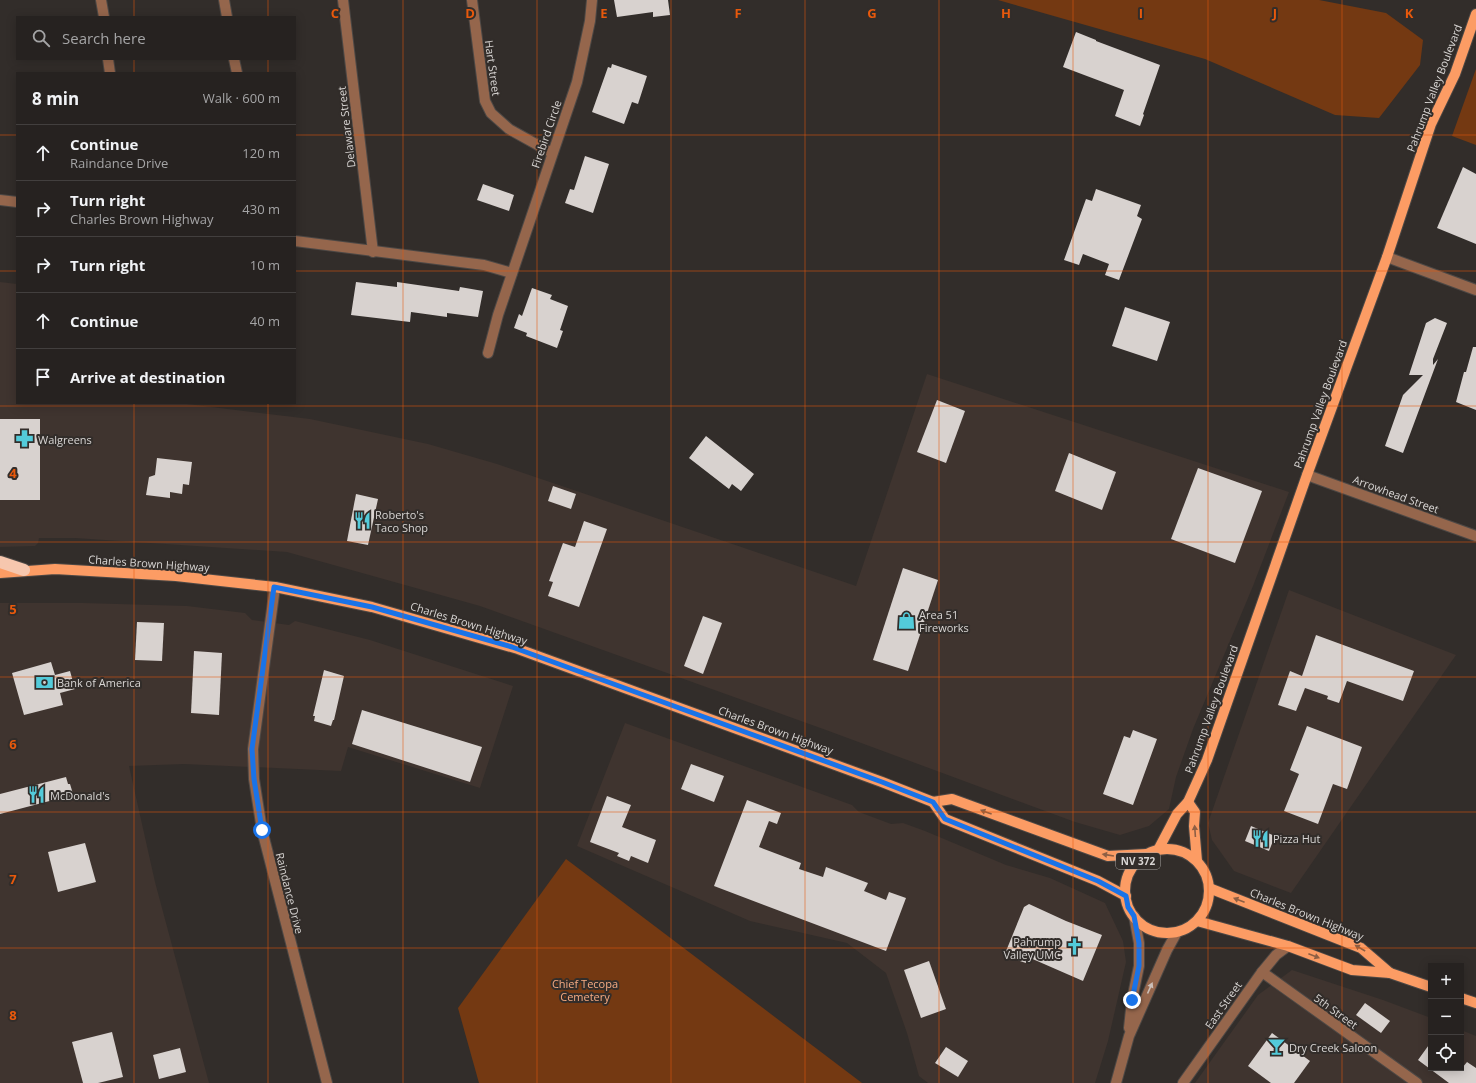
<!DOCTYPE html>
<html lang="en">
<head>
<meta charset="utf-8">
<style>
	body { margin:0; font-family:"Open Sans",sans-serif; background:#2e2a29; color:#f1f3f6 }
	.controls { position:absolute; right:12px; bottom:12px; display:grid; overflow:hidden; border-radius:0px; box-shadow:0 2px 10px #0003 }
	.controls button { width:36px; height:36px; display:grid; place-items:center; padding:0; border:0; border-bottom:1px solid #423f3e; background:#262220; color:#f1f3f6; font:20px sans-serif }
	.stop { position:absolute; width:12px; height:12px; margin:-9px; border:3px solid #1a73e8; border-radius:50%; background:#fff }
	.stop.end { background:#1a73e8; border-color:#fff; box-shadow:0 1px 4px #0008 }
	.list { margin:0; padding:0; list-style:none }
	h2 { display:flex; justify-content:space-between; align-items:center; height:52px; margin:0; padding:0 16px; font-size:17px }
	h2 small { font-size:13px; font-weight:400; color:#a4a4a5 }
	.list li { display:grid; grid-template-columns:26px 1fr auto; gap:12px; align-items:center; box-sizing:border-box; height:56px; padding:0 16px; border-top:1px solid #423f3e }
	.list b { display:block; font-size:15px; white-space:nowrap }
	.list p { margin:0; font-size:13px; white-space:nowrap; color:#a4a4a5 }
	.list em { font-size:13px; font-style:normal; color:#a4a4a5 }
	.icon { flex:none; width:22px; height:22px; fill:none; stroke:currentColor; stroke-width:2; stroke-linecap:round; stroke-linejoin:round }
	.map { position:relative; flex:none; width:1476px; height:1083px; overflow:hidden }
	.search { position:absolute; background:#262220; box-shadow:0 2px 10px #0003; left:16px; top:16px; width:280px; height:44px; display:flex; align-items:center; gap:10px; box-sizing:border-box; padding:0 14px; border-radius:0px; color:#a4a4a5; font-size:15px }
	.panel { position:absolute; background:#262220; box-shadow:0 2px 10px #0003; left:16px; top:72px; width:280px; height:332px; border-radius:0px }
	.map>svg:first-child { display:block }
	.built { fill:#3f342f }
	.green { fill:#743912 }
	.building { fill:#d8d2cf }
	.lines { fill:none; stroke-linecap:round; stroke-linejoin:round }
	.minor-casing { stroke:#4d4845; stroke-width:12 }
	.major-casing { stroke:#4d4845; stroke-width:12 }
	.highway-casing { stroke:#4d4845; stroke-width:14 }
	.minor { stroke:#95664c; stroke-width:10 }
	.major { stroke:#fc9c64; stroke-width:10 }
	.highway { stroke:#f6c7ae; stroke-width:12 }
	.oneway { fill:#8d5f44 }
	.oneway2 { fill:#cbbfb8 }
	.route { stroke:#1a73e8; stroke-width:5 }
	.grid { fill:none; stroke:#e8590c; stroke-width:1; stroke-opacity:0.55 }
	.labels { text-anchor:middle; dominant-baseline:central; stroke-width:4; stroke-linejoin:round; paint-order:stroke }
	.shield { fill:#322d2a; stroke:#a6a3a0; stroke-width:1 }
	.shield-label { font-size:10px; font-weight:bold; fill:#d8d5d3 }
	.street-label { font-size:11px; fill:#d8d5d3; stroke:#322d2a }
	.poi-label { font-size:11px; fill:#d8d5d3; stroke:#322d2a; text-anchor:start }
	.park-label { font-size:11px; fill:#f6ab82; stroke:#322d2a }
	.grid-label { font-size:13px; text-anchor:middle; font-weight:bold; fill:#e8590c; stroke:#322d2a; stroke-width:4; stroke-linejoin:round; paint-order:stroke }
</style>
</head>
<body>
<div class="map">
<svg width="1476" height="1083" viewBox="0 0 1476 1083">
	<rect width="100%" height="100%" fill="#322d2a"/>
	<g class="built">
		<polygon points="0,282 17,284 17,403 179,403 310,419 428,444 497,464 856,586 927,374 1289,492 1253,586 1193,729 1176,777 1169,809 1149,826 1120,835 1075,822 826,730 480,606 287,552 75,538 39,538 38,543 35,546 0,547"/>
		<polygon points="1289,590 1456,655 1291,893 1234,871 1212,840 1208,823"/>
		<polygon points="0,603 83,603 187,606 245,613 252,620 289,625 295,621 370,640 513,686 480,788 348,747 341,771 184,764 129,766 155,882 209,1083 0,1083"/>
		<polygon points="625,723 852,805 859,812 891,824 903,823 925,831 1006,865 1050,878 1105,903 1123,941 1126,962 1108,1041 1095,1083 928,1083 919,1076 907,1033 886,973 847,943 750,921 577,846"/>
		<polygon points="1292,970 1383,1000 1431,1018 1431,1068 1461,1068 1461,1030 1476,1036 1476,1083 1195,1083 1258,995"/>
	</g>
	<g class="green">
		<polygon points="998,0 1319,0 1386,13 1423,40 1420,65 1379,118 1335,115 1205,59"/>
		<polygon points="1476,69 1476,145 1452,136"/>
		<polygon points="566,859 862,1083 479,1083 458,1008"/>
	</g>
	<g class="building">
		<polygon points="614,0 668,0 670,15 653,17 653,12 617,17"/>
		<polygon points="1076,32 1096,40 1096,41 1160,65 1143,114 1144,115 1140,126 1115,116 1124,90 1063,67"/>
		<polygon points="612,64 647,76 638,104 632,102 624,124 592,112 608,67 611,68"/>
		<polygon points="585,156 609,164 593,213 565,203 570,189 574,190"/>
		<polygon points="1463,167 1476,174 1476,244 1437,228"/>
		<polygon points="483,184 514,195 509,211 477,200"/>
		<polygon points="1096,189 1141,205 1137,216 1142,219 1119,280 1105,275 1109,264 1083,254 1079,265 1064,260 1086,199 1092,201"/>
		<polygon points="356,282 397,287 397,282 459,291 460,287 483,291 478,317 447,313 447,317 411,312 410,322 351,315"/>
		<polygon points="532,288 552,295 550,299 568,306 560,330 563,331 557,348 526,336 527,333 514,328 519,314 522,316"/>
		<polygon points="1125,307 1170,322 1157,361 1112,346"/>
		<polygon points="1435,318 1447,323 1433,359 1433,365 1438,359 1403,453 1385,446 1403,395 1423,375 1409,375 1426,323"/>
		<polygon points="1473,347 1476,347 1476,410 1456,402 1464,372 1466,372"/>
		<polygon points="937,400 965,411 946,463 917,452"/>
		<rect x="0" y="419" width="40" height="81"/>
		<polygon points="706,436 754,474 741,491 732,484 729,489 689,458"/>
		<polygon points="1069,453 1116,472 1102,510 1055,491"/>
		<polygon points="157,458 192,462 189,485 183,484 182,494 170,492 170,498 146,495 149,477 155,475"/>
		<polygon points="1198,468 1262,491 1235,563 1171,539"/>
		<polygon points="553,486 576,494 571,509 548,501"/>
		<polygon points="356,494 378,499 368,545 347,541"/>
		<polygon points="584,521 607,529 579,607 548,596 553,582 549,581 563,543 575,547"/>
		<polygon points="903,568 938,580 908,671 873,660"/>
		<polygon points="703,616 722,623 703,674 684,666"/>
		<polygon points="137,622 164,623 162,661 135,660"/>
		<polygon points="1316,635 1414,671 1403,701 1347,681 1339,703 1327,699 1328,696 1305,688 1296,711 1278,705 1290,671 1302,676"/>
		<polygon points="194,651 222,653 219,715 191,713"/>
		<polygon points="51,662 55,675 70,671 75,689 60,693 63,705 24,715 12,673"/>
		<polygon points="324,670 344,676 334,720 333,720 331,726 314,721 315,716 313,716"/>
		<polygon points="362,710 482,747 470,782 352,744"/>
		<polygon points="1307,726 1362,747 1347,789 1333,784 1318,824 1284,811 1299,774 1290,770"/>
		<polygon points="1133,730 1157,739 1133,805 1103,794 1124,736 1130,738"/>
		<polygon points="691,764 724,776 714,802 681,789"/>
		<polygon points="66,777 68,784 70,784 74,797 62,800 61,798 0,814 0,794"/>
		<polygon points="607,796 631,805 622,827 656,840 648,863 631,856 629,861 617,856 619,853 590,842"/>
		<polygon points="747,800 781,813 777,824 769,821 759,847 801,863 799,869 823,877 826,867 868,883 864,891 886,900 889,892 906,898 886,951 714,886"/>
		<polygon points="1251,826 1275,836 1269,851 1245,841"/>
		<polygon points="85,843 96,882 58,892 48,852"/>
		<polygon points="1029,904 1066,921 1102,935 1083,981 1028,957 1026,963 1004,956 1024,907"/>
		<polygon points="929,961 946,1009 921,1018 904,970"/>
		<polygon points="1365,1003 1390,1021 1381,1033 1356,1015"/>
		<polygon points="112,1032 123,1077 98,1083 83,1083 72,1042"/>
		<polygon points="1272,1033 1310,1061 1294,1083 1271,1083 1248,1066"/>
		<polygon points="1431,1042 1431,1068 1462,1068 1467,1062 1476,1068 1476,1083 1449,1083 1418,1060"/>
		<polygon points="946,1047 968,1061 958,1077 935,1063"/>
		<polygon points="180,1048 186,1072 159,1079 153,1055"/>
	</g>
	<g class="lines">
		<defs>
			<g id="minor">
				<polyline points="101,0 104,17"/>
				<polyline points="224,0 227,17"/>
				<polyline points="343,0 373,252"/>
				<polyline points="472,0 485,101 491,113 509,129 552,153"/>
				<polyline points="108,59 110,73"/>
				<polyline points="234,59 237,73"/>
				<polyline points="0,200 17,202"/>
				<polyline points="295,241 484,265 512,273"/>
				<polyline points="1387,257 1476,290"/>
				<polyline points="488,353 498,315 577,82 590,21 592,0"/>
				<polyline points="1307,475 1476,536"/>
				<polyline points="275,587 253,749 254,779 262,830 327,1083"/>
				<polyline points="1262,972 1417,1083"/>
				<polyline points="1129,1028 1132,1000 1139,966 1139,943 1134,916"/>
				<polyline points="1116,1083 1129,1036 1167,950 1177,932"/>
				<polyline points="1183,1083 1262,972 1276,955 1288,946"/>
			</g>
			<g id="major">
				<polyline points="0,573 55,569 176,576 275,587 372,607 518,649 882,782 933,802 952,799 1108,856 1147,854"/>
				<polyline points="933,802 945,819 1098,881 1126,896"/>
				<polyline points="1188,802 1195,812 1194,826 1197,861"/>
				<circle cx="1167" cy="891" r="42"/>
				<polyline points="1158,850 1177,814 1188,802 1207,760 1307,475 1387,257 1431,124 1455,74 1476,14"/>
				<polyline points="1209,888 1361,948 1390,973"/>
				<polyline points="1197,921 1288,946 1352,970 1390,973 1431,987"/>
				<polyline points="1461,998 1476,1003"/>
			</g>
			<polyline id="highway" points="0,562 24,570"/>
		</defs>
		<use href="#minor" class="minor-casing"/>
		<use href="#major" class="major-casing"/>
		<use href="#highway" class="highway-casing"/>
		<use href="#minor" class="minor"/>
		<use href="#major" class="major"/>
		<use href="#highway" class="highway"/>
	</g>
	<defs><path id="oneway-solid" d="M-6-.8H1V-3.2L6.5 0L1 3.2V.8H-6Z"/></defs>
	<g class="oneway">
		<use href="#oneway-solid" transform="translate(986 812) rotate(-160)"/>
		<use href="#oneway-solid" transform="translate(1195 831) rotate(-94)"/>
		<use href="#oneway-solid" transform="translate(1108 855) rotate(-171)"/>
		<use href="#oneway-solid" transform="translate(1239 900) rotate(-159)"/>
		<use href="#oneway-solid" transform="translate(1360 948) rotate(-150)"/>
		<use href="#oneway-solid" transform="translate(1314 956) rotate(21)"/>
	</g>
	<use class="oneway2" href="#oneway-solid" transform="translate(1150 988) rotate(-66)"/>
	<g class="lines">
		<polyline class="route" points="262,830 254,779 252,749 274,587 372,607 512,647 882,782 933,802 945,819 1098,881 1126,896 1128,907 1134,916 1139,943 1139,966 1132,1000"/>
	</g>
	<path class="grid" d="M134,0V17M268,0V17M403,0V1083M537,0V1083M671,0V1083M805,0V1083M939,0V1083M1073,0V1083M1208,0V1083M1342,0V1083M134,59V73M268,59V73M0,135H17M295,135H1476M0,271H17M295,271H1476M134,403V1083M268,403V1083M0,406H1476M0,542H1476M0,677H1476M0,812H1476M0,948H1476"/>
	<defs>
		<symbol id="pharmacy-bare" viewBox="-9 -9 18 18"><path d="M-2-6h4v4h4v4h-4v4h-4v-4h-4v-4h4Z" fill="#53cbda" stroke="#322d2a" stroke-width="2.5" paint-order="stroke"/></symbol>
		<symbol id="restaurant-bare" viewBox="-9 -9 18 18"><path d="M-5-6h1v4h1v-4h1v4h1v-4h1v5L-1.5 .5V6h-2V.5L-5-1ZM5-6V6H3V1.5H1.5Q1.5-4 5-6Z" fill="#53cbda" stroke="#322d2a" stroke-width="2.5" paint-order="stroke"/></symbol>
		<symbol id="shop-bare" viewBox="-9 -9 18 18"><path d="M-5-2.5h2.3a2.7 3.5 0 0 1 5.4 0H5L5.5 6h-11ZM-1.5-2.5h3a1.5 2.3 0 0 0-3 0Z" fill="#53cbda" stroke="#322d2a" stroke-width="2.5" paint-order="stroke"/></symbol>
		<symbol id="bank-bare" viewBox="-9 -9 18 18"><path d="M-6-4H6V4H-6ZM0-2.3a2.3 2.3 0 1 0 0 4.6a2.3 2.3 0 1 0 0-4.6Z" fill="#53cbda" stroke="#322d2a" stroke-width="2.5" paint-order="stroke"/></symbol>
		<symbol id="church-bare" viewBox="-9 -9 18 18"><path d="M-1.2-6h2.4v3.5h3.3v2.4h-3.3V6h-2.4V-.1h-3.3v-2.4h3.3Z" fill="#53cbda" stroke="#322d2a" stroke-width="2.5" paint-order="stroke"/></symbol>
		<symbol id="bar-bare" viewBox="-9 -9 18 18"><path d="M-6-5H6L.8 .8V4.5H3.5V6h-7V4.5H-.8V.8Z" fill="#53cbda" stroke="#322d2a" stroke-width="2.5" paint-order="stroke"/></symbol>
	</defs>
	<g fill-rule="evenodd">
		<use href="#pharmacy-bare" x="12" y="426" width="25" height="25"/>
		<use href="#restaurant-bare" x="350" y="508" width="25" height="25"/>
		<use href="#shop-bare" x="894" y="608" width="25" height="25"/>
		<use href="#bank-bare" x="32" y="670" width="25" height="25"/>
		<use href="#restaurant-bare" x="24" y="782" width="25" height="25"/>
		<use href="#restaurant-bare" x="1248" y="826" width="25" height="25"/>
		<use href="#church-bare" x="1062" y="934" width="25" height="25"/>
		<use href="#bar-bare" x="1264" y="1034" width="25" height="25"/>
	</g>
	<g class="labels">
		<rect class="shield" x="1116" y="853" width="44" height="16" rx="3"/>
		<g class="shield-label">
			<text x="1138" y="861">NV 372</text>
		</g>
		<g class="street-label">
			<text transform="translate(493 68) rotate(82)">Hart Street</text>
			<text transform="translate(1434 88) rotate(-69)">Pahrump Valley Boulevard</text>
			<text transform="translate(346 127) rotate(-97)">Delaware Street</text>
			<text transform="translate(546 134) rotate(-71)">Firebird Circle</text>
			<text transform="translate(1320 404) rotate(-70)">Pahrump Valley Boulevard</text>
			<text transform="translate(1396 494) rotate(20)">Arrowhead Street</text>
			<text transform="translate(149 563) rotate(4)">Charles Brown Highway</text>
			<text transform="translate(469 623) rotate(17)">Charles Brown Highway</text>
			<text transform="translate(1211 709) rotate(-70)">Pahrump Valley Boulevard</text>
			<text transform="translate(776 730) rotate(20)">Charles Brown Highway</text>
			<text transform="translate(290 893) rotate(76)">Raindance Drive</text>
			<text transform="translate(1307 914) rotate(22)">Charles Brown Highway</text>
			<text transform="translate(1223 1005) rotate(-55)">East Street</text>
			<text transform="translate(1336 1011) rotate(36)">5th Street</text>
		</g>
		<g class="poi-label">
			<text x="38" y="439">Walgreens</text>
			<text x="375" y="514">Roberto's<tspan x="375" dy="13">Taco Shop</tspan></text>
			<text x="919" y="614">Area 51<tspan x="919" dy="13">Fireworks</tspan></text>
			<text x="57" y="682">Bank of America</text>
			<text x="50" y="795">McDonald's</text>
			<text x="1273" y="838">Pizza Hut</text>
			<text x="1061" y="941" text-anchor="end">Pahrump<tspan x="1061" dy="13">Valley UMC</tspan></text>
			<text x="1289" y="1047">Dry Creek Saloon</text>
		</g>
		<g class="park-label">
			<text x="585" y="983">Chief Tecopa<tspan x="585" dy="13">Cemetery</tspan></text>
		</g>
	</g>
	<g class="grid-label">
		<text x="335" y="18">C</text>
		<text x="470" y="18">D</text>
		<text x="604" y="18">E</text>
		<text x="738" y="18">F</text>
		<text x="872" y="18">G</text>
		<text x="1006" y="18">H</text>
		<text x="1141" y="18">I</text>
		<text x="1275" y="18">J</text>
		<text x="1409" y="18">K</text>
		<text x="13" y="478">4</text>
		<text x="13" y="614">5</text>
		<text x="13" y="749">6</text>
		<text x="13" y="884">7</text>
		<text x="13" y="1020">8</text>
	</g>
</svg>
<div class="controls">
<button>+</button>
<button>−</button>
<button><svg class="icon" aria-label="locate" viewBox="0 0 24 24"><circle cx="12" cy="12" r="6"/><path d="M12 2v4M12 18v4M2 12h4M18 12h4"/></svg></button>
</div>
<div class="stop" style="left:262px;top:830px"></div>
<div class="stop end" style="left:1132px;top:1000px"></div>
<div class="search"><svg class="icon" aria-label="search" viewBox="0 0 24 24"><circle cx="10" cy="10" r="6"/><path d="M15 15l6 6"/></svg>Search here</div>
<section class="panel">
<h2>8 min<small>Walk · 600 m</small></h2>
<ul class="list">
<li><svg class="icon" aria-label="ahead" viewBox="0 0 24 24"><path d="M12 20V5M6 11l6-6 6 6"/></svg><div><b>Continue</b><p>Raindance Drive</p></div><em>120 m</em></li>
<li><svg class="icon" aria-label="right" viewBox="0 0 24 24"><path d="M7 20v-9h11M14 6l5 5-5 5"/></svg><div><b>Turn right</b><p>Charles Brown Highway</p></div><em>430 m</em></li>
<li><svg class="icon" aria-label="right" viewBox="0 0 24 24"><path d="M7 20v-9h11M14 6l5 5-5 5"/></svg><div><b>Turn right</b></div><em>10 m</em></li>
<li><svg class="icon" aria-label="ahead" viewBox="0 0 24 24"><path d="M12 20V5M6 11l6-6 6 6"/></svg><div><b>Continue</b></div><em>40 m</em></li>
<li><svg class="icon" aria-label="arrive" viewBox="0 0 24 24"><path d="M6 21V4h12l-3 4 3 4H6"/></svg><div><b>Arrive at destination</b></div></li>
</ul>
</section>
</div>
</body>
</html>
